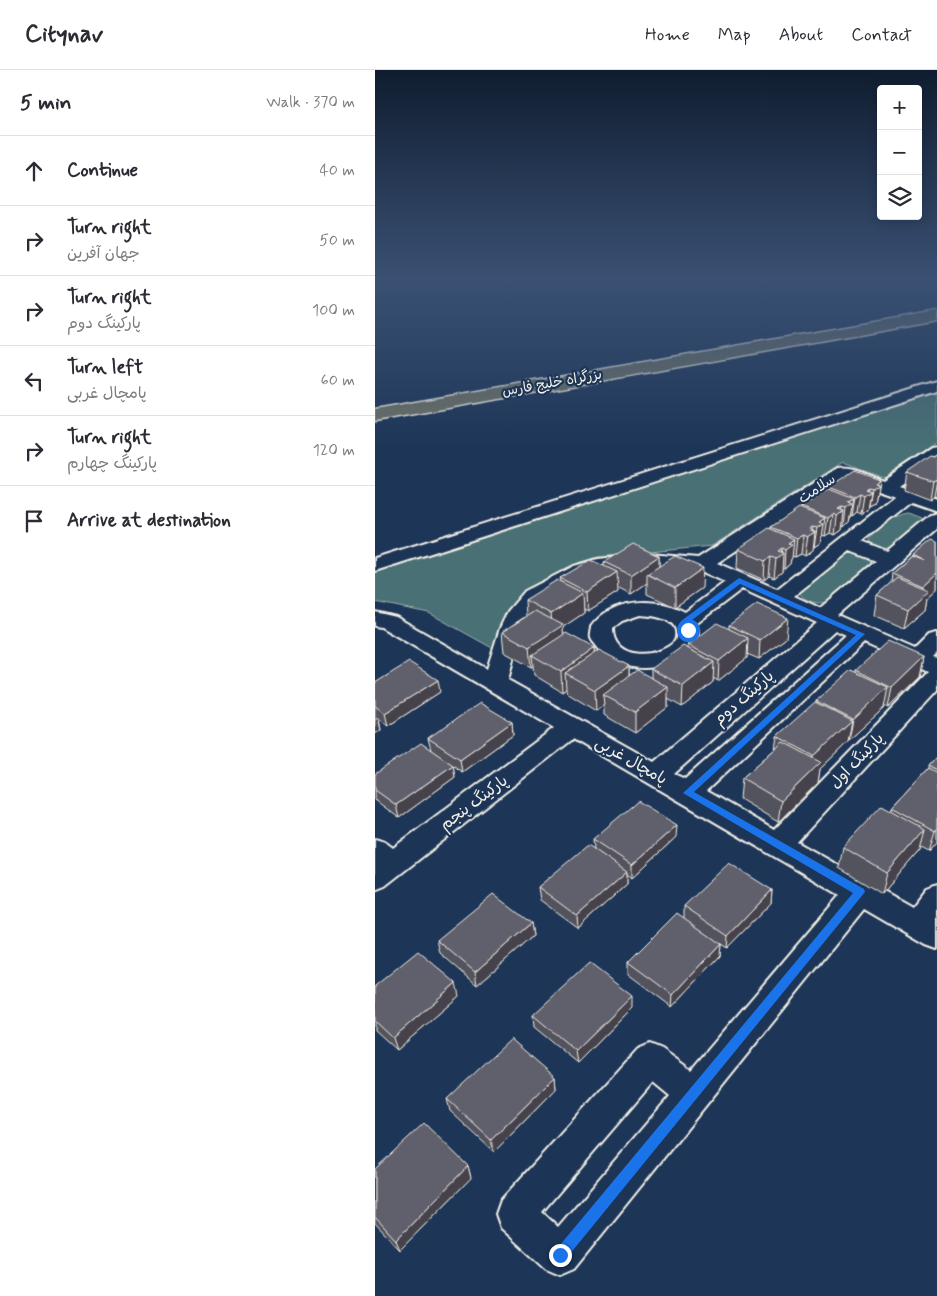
<!DOCTYPE html>
<html lang="en">
<head>
<meta charset="utf-8">
<style>
	body { margin:0; font-family:Mynerve,"Playpen Sans Arabic",sans-serif; background:#f2f2f3; color:#2b2b33 }
	.controls { position:absolute; right:15px; top:15px; display:grid; overflow:hidden; border-radius:5px; box-shadow:0 2px 12px #0003 }
	.controls button { width:45px; height:45px; display:grid; place-items:center; padding:0; border:0; border-bottom:1px solid #e1e1e2; background:#fff; color:#2b2b33; font:25px sans-serif }
	.stop { position:absolute; width:15px; height:15px; margin:-11px; border:4px solid #1a73e8; border-radius:50%; background:#fff }
	.stop.end { background:#1a73e8; border-color:#fff; box-shadow:0 1px 5px #0008 }
	.list { margin:0; padding:0; list-style:none }
	h2 { display:flex; justify-content:space-between; align-items:center; height:65px; margin:0; padding:0 20px; font-size:21px }
	h2 small { font-size:16px; font-weight:400; color:#7c7c81 }
	.list li { display:grid; grid-template-columns:32px 1fr auto; gap:15px; align-items:center; box-sizing:border-box; height:70px; padding:0 20px; border-top:1px solid #e1e1e2 }
	.list b { display:block; font-size:19px; white-space:nowrap }
	.list p { margin:0; font-size:16px; white-space:nowrap; color:#7c7c81 }
	.list em { font-size:16px; font-style:normal; color:#7c7c81 }
	.icon { flex:none; width:28px; height:28px; fill:none; stroke:currentColor; stroke-width:2; stroke-linecap:round; stroke-linejoin:round }
	.map { position:relative; flex:none; width:562px; height:1226px; overflow:hidden }
	header { display:flex; align-items:center; gap:30px; box-sizing:border-box; height:70px; padding:0 25px; background:#fff; border-bottom:1px solid #e1e1e2 }
	header strong { font-size:24px }
	nav { display:flex; gap:28px; margin-inline-start:auto; font-size:18px }
	main { display:flex }
	aside { flex:1; background:#fff }
	.map>svg:first-child { display:block }
	.green { fill:#497074; stroke:#9eb0ae }
	.lines { fill:none; stroke-linecap:round; stroke-linejoin:round }
	.minor-casing { stroke:#f4f1e8; stroke-width:4 }
	.highway-casing { stroke:#f4f1e8; stroke-width:3 }
	.minor { fill:#1d3557; fill-rule:evenodd }
	.highway { fill:#6c7065; fill-rule:evenodd }
	.wall { fill:#53525d; stroke:#f4f1e8 }
	.shaded-wall { fill:#44424c; stroke:#f4f1e8 }
	.building { fill:#615f6c; stroke:#f4f1e8 }
	.route { fill:#1a73e8 }
	.labels { text-anchor:middle; dominant-baseline:central; stroke-width:4.5; stroke-linejoin:round; paint-order:stroke }
	.far-street-label { font-size:14px; fill:#f4f1e8; stroke:#1d3557 }
	.street-label { font-size:16px; fill:#f4f1e8; stroke:#1d3557 }
</style>
</head>
<body>
<header>
<strong>Citynav</strong>
<nav><a>Home</a><a>Map</a><a>About</a><a>Contact</a></nav>
</header>
<main>
<aside>
<h2>5 min<small>Walk · 370 m</small></h2>
<ul class="list">
<li><svg class="icon" aria-label="ahead" viewBox="0 0 24 24"><path d="M12 20V5M6 11l6-6 6 6"/></svg><div><b>Continue</b></div><em>40 m</em></li>
<li><svg class="icon" aria-label="right" viewBox="0 0 24 24"><path d="M7 20v-9h11M14 6l5 5-5 5"/></svg><div><b>Turn right</b><p>جهان آفرین</p></div><em>50 m</em></li>
<li><svg class="icon" aria-label="right" viewBox="0 0 24 24"><path d="M7 20v-9h11M14 6l5 5-5 5"/></svg><div><b>Turn right</b><p>پارکینگ دوم</p></div><em>100 m</em></li>
<li><svg class="icon" aria-label="left" viewBox="0 0 24 24"><path d="M17 20v-9H6M10 6l-5 5 5 5"/></svg><div><b>Turn left</b><p>پامچال غربی</p></div><em>60 m</em></li>
<li><svg class="icon" aria-label="right" viewBox="0 0 24 24"><path d="M7 20v-9h11M14 6l5 5-5 5"/></svg><div><b>Turn right</b><p>پارکینگ چهارم</p></div><em>120 m</em></li>
<li><svg class="icon" aria-label="arrive" viewBox="0 0 24 24"><path d="M6 21V4h12l-3 4 3 4H6"/></svg><div><b>Arrive at destination</b></div></li>
</ul>
</aside>
<div class="map">
<svg width="562" height="1226" viewBox="0 0 562 1226">
	<rect width="100%" height="100%" fill="#1d3557"/>
	<filter id="ink" filterUnits="userSpaceOnUse"><feTurbulence type="fractalNoise" baseFrequency=".02" numOctaves="2"/><feDisplacementMap in="SourceGraphic" scale="10" xChannelSelector="R" yChannelSelector="G"/><feConvolveMatrix kernelMatrix="1 2 1 2 8 2 1 2 1" color-interpolation-filters="sRGB"/></filter>
	<g filter="url(#ink)">
		<g class="green">
			<polygon points="562,314 562,372 509,407 468,392 337,476 223,487 193,498 153,520 119,579 54,543 0,532 0,492"/>
			<path d="M534,443L547,448L548,453C535,464 511,492 494,471C497,460 523,443 534,443Z"/>
			<path d="M479,483L495,490L497,497C486,506 466,526 454,531C444,536 428,531 423,521L467,484Z"/>
		</g>
		<g class="lines">
			<defs>
				<g id="minor">
					<polygon points="562,311 562,321 0,501 0,488"/>
					<path d="M562,377V390L524,416L562,429V441L536,432L487,471L512,481L555,445L562,443V459L462,545L540,579L554,565L562,563V583L558,587L562,588V620L422,772L537,837L552,818L562,814V879L551,875L489,839L199,1199L185,1205L171,1199L126,1158L121,1144L126,1130L263,979L275,974L287,979L316,1000L465,825L198,669L10,816L0,820V769L10,772L18,778L179,658L6,557L0,556V542L21,547L112,599L125,558L133,541L150,521L199,496L223,489L274,484L323,488L463,398C477,395 495,405 508,410L556,378ZM471,409L520,426L402,519L342,493ZM475,481L501,491L445,538L419,526ZM274,496L323,500L350,512L310,542C281,526 236,528 216,557C216,560 214,565 215,568C216,571 220,575 222,578C248,615 339,597 321,554L367,519L442,553L279,692L133,610C139,589 142,563 153,544C163,528 206,505 224,501C240,498 258,498 274,496ZM265,545C281,546 308,549 300,571C283,589 237,591 238,558L247,551ZM460,560L471,565L310,709L299,704ZM489,573L553,602L399,760L331,721ZM278,1012L295,1026L183,1157L167,1142Z"/>
				</g>
				<polygon id="highway" points="562,241 562,251 0,351 0,339"/>
			</defs>
			<use href="#minor" class="minor-casing"/>
			<use href="#highway" class="highway-casing"/>
			<use href="#minor" class="minor"/>
			<use href="#highway" class="highway"/>
		</g>
		<g class="wall">
			<polygon points="562,384 562,427 559,426 555,430 529,420 532,402"/>
			<polygon points="504,409 500,433 494,436 493,436 493,440 486,444 482,442 477,446 476,445 474,452 469,457 467,456 467,460 460,465 455,463 450,466 447,465 447,467 446,468 445,473 439,477 438,476 438,480 430,486 426,484 420,487 417,486 417,488 416,489 415,494 409,499 407,498 407,502 399,508 394,506 389,510 362,498 363,479 396,459 396,457 426,439 426,437 454,419 454,417"/>
			<polygon points="562,471 562,519 552,528 550,540 529,558 499,545 502,525 516,513 517,503 538,485"/>
			<polygon points="284,486 284,497 327,518 300,537 272,524 272,513 256,524 242,517 243,522 213,541 209,539 209,543 188,557 188,564 219,578 220,583 254,596 254,605 276,608 276,599 313,579 313,575 354,559 354,555 411,568 384,589 372,584 372,588 343,611 338,608 338,612 307,637 293,629 293,637 260,663 229,645 229,635 221,641 192,623 191,619 187,622 159,605 158,596 156,597 129,582 127,562 151,546 150,530 186,512 185,508 229,496 229,492"/>
			<polygon points="549,587 545,607 513,638 509,636 509,638 474,670 473,670 473,672 445,699 443,713 403,752 365,729 367,708 400,679 402,666 441,633 441,631 481,602 481,600"/>
			<polygon points="0,613 65,622 13,656 4,649 6,660 0,664"/>
			<polygon points="137,652 138,665 87,702 78,695 80,707 24,748 0,730 0,704 56,680 53,668"/>
			<polygon points="562,686 562,772 554,781 546,777 545,780 507,824 464,798 468,777 516,740 517,737 553,698 553,696"/>
			<polygon points="301,767 257,808 252,804 252,814 203,858 165,830 163,817 219,779 218,769"/>
			<polygon points="397,820 396,833 352,878 346,874 345,886 297,937 253,904 253,892 309,848 309,836"/>
			<polygon points="156,853 158,866 102,915 65,883 62,870"/>
			<polygon points="0,916 84,926 22,980 0,960"/>
			<polygon points="257,938 203,993 159,957 158,945"/>
			<polygon points="180,1007 181,1019 119,1082 75,1041 72,1029"/>
			<polygon points="93,1096 96,1108 25,1180 0,1153 0,1099"/>
		</g>
		<g class="shaded-wall">
			<polygon points="504,409 500,433 494,436 497,418 499,413"/>
			<polygon points="562,409 559,426 555,430 558,411"/>
			<polygon points="493,417 492,424 496,421 493,440 486,444 490,419"/>
			<polygon points="485,424 482,442 477,446 480,427"/>
			<polygon points="479,429 474,452 469,457 471,438 473,432"/>
			<polygon points="467,437 466,444 469,441 467,460 460,465 463,439"/>
			<polygon points="458,444 455,463 450,466 453,448"/>
			<polygon points="450,448 447,467 446,468 445,473 439,477 442,458 444,452"/>
			<polygon points="438,457 437,464 440,462 438,480 430,486 434,459"/>
			<polygon points="428,465 426,484 420,487 422,468"/>
			<polygon points="419,469 417,488 416,489 415,494 409,499 410,480 413,473"/>
			<polygon points="407,478 406,485 408,483 407,502 399,508 401,489 403,481"/>
			<polygon points="284,486 284,505 272,504 272,513 256,524 256,505"/>
			<polygon points="396,487 394,506 389,510 390,491"/>
			<polygon points="328,498 327,518 300,537 300,518"/>
			<polygon points="242,502 243,522 213,541 212,522"/>
			<polygon points="562,503 562,519 552,528 550,540 529,558 533,539 546,527 548,516"/>
			<polygon points="208,523 209,543 188,557 189,575 157,585 158,596 156,597 154,577 178,561 176,544"/>
			<polygon points="413,548 411,568 384,589 385,570"/>
			<polygon points="373,568 372,588 343,611 344,591"/>
			<polygon points="219,578 220,598 190,603 191,619 187,622 186,602"/>
			<polygon points="549,587 545,607 513,638 517,618"/>
			<polygon points="339,592 338,612 307,637 308,616"/>
			<polygon points="254,596 254,616 228,625 229,635 221,641 220,620"/>
			<polygon points="63,610 65,622 13,656 10,643"/>
			<polygon points="293,617 293,637 260,663 260,642"/>
			<polygon points="513,617 509,638 474,670 478,650"/>
			<polygon points="3,648 6,660 0,664 0,650"/>
			<polygon points="477,651 473,672 445,699 443,713 403,752 406,731 437,701 439,686"/>
			<polygon points="137,652 138,665 87,702 85,689"/>
			<polygon points="78,695 80,707 24,748 21,735"/>
			<polygon points="302,755 301,767 257,808 257,795"/>
			<polygon points="562,758 562,772 554,781 560,761"/>
			<polygon points="550,759 545,780 507,824 512,803"/>
			<polygon points="252,802 252,814 203,858 202,846"/>
			<polygon points="397,820 396,833 352,878 353,866"/>
			<polygon points="156,853 158,866 102,915 100,902"/>
			<polygon points="346,874 345,886 297,937 298,925"/>
			<polygon points="81,913 84,926 22,980 18,968"/>
			<polygon points="257,926 257,938 203,993 201,981"/>
			<polygon points="180,1007 181,1019 119,1082 116,1070"/>
			<polygon points="93,1096 96,1108 25,1180 21,1170"/>
		</g>
		<g class="building">
			<polygon points="562,384 562,409 558,411 532,402 555,386 558,387"/>
			<polygon points="480,400 504,409 499,413 503,414 497,418 493,417 490,419 496,421 489,426 485,424 480,427 454,417"/>
			<polygon points="454,419 479,429 473,432 477,434 471,438 467,437 463,439 469,441 462,446 458,444 453,448 426,437"/>
			<polygon points="424,438 450,448 444,452 448,454 442,458 438,457 434,459 440,462 432,467 428,465 422,468 396,457"/>
			<polygon points="394,458 419,469 413,473 417,475 410,480 407,478 403,481 408,483 401,489 396,487 390,491 363,479"/>
			<polygon points="557,469 562,471 562,503 548,516 517,503 537,486 550,491 538,485"/>
			<polygon points="258,474 284,486 256,505 229,492"/>
			<polygon points="300,486 328,498 300,518 272,504"/>
			<polygon points="216,490 242,502 212,522 185,508"/>
			<polygon points="522,507 554,520 533,539 502,525"/>
			<polygon points="182,510 208,523 176,544 150,530"/>
			<polygon points="382,534 413,548 385,570 354,555"/>
			<polygon points="160,541 188,555 154,577 127,562"/>
			<polygon points="342,553 373,568 344,591 313,575"/>
			<polygon points="191,563 219,578 186,602 157,585"/>
			<polygon points="513,571 549,587 517,618 481,600"/>
			<polygon points="308,576 339,592 308,616 276,599"/>
			<polygon points="224,580 254,596 220,620 190,603"/>
			<polygon points="34,592 63,610 10,643 0,636 0,613"/>
			<polygon points="262,600 293,617 260,642 228,625"/>
			<polygon points="476,600 513,617 478,650 441,631"/>
			<polygon points="440,632 477,651 439,686 402,666"/>
			<polygon points="105,633 137,652 85,689 53,668"/>
			<polygon points="408,672 446,692 406,731 367,708"/>
			<polygon points="46,673 78,695 21,735 0,720 0,704"/>
			<polygon points="562,686 562,700 553,696"/>
			<polygon points="553,698 562,703 562,758 560,761 517,737"/>
			<polygon points="263,731 302,755 257,795 218,769"/>
			<polygon points="507,735 550,759 512,803 468,777"/>
			<polygon points="213,775 252,802 202,846 163,817"/>
			<polygon points="354,793 397,820 353,866 309,836"/>
			<polygon points="118,824 156,853 100,902 62,870"/>
			<polygon points="302,843 346,874 298,925 253,892"/>
			<polygon points="43,881 81,913 18,968 0,951 0,916"/>
			<polygon points="214,893 257,926 201,981 158,945"/>
			<polygon points="136,969 180,1007 116,1070 72,1029"/>
			<polygon points="49,1053 93,1096 21,1170 0,1147 0,1099"/>
		</g>
	</g>
	<linearGradient id="sky" x2="0" y2="1"><stop stop-color="#101d30"/><stop offset="0.55" stop-color="#3a5174"/><stop offset="1" stop-color="#3a5174" stop-opacity="0"/></linearGradient>
	<rect width="562" height="379" fill="url(#sky)"/>
	<polygon class="route" points="364,508 490,564 319,722 489,819 490,822 190,1190 185,1192 180,1190 178,1185 180,1181 478,823 308,723 481,565 365,514 313,553 317,560 310,562 305,553 306,551"/>
	<g class="labels">
		<g class="far-street-label">
			<text transform="translate(177 313) rotate(-10)">بزرگراه خلیج فارس</text>
			<text transform="translate(442 419) rotate(-33)">سلامت</text>
		</g>
		<g class="street-label">
			<text transform="translate(369 628) rotate(-41)">پارکینگ دوم</text>
			<text transform="translate(256 691) rotate(30)">پامچال غربی</text>
			<text transform="translate(482 691) rotate(-46)">پارکینگ اول</text>
			<text transform="translate(99 733) rotate(-37)">پارکینگ پنجم</text>
		</g>
	</g>
</svg>
<div class="controls">
<button>+</button>
<button>−</button>
<button><svg class="icon" aria-label="layers" viewBox="0 0 24 24"><path d="M12 4l9 5-9 5-9-5zM3 14l9 5 9-5"/></svg></button>
</div>
<div class="stop" style="left:313px;top:560px"></div>
<div class="stop end" style="left:185px;top:1185px"></div>
</div>
</main>
</body>
</html>
